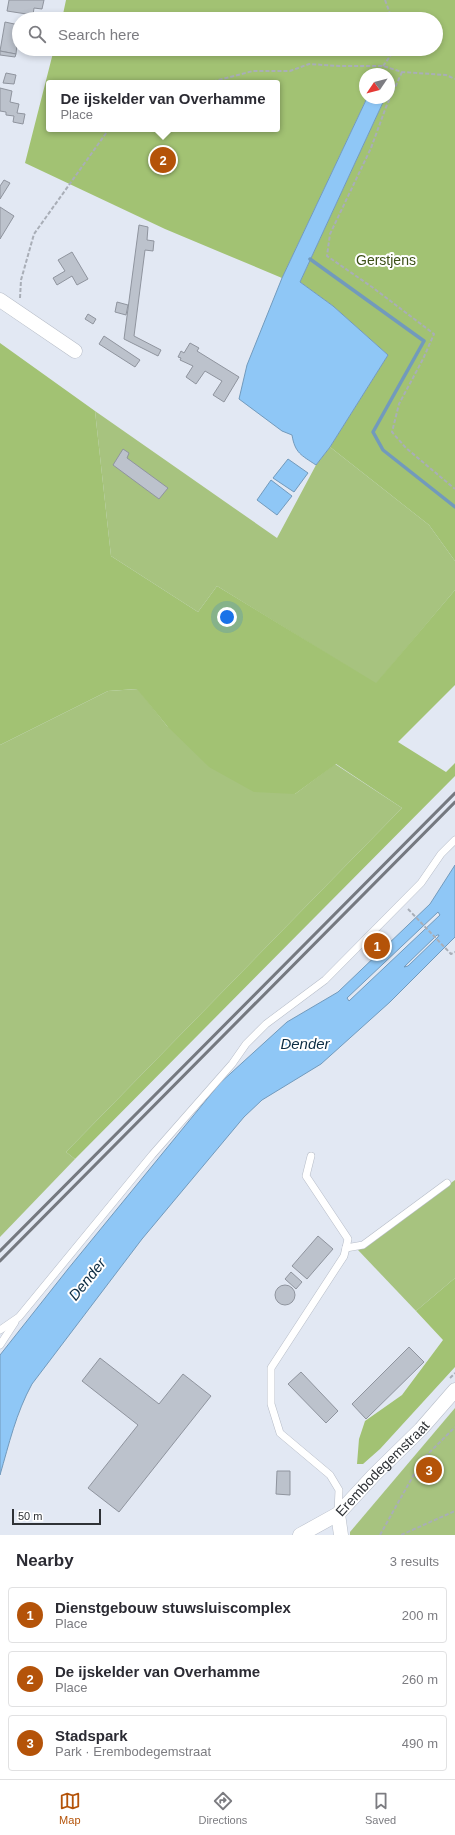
<!DOCTYPE html>
<html lang="en">
<head>
<meta charset="utf-8">
<style>
	body { margin:0; font-family:Arial,sans-serif; background:#f7f7f7; color:#2b2b33 }
	.compass { position:absolute; left:359px; top:68px; width:36px; height:36px; border-radius:50%; background:#fff; box-shadow:0 2px 6px #0003; rotate:235deg }
	.scale { position:absolute; left:12px; bottom:10px; width:89px; box-sizing:border-box; padding-left:4px; border:2px solid #2f3236; border-top:0; font-size:11px; line-height:14px; white-space:nowrap; color:#2f3236; -webkit-text-stroke:3px #fff; paint-order:stroke }
	.you { position:absolute; left:227px; top:617px; width:14px; height:14px; margin:-10px; border:3px solid #fff; border-radius:50%; background:#1a73e8; box-shadow:0 0 0 6px #1a73e833 }
	.badge { display:grid; place-items:center; width:26px; height:26px; border-radius:50%; background:#b45309; color:#fff; font-size:13px; font-weight:700 }
	.pin { position:absolute; translate:-50% -50%; border:2px solid #fff; box-shadow:0 1px 4px #0006 }
	.popup { position:absolute; left:46px; top:80px; width:234px; height:52px; box-sizing:border-box; display:grid; place-content:center; border-radius:4px; background:#fff; filter:drop-shadow(0 1px 3px #0005); font-size:13px; white-space:nowrap; color:#7c7c81 }
	.popup b { font-size:15px; color:#2b2b33 }
	.popup::after { content:''; position:absolute; left:50%; top:100%; margin-left:-8px; border:8px solid transparent; border-top-color:#fff }
	.list { margin:0; padding:0; list-style:none }
	h2 { display:flex; justify-content:space-between; align-items:center; height:52px; margin:0; padding:0 16px; font-size:17px }
	h2 small { font-size:13px; font-weight:400; color:#7c7c81 }
	.list li { display:grid; grid-template-columns:26px 1fr auto; gap:12px; align-items:center; box-sizing:border-box; height:56px; margin:0 8px 8px; padding:0 8px; border:1px solid #e1e1e2; border-radius:4px }
	.list b { display:block; font-size:15px; white-space:nowrap }
	.list p { margin:0; font-size:13px; white-space:nowrap; color:#7c7c81 }
	.list em { font-size:13px; font-style:normal; color:#7c7c81 }
	.icon { flex:none; width:22px; height:22px; fill:none; stroke:currentColor; stroke-width:2; stroke-linecap:round; stroke-linejoin:round }
	.map { position:relative; flex:none; width:455px; height:1535px; overflow:hidden }
	.search { position:absolute; background:#fff; box-shadow:0 2px 6px #0003; left:12px; right:12px; top:12px; height:44px; display:flex; align-items:center; gap:10px; box-sizing:border-box; padding:0 14px; border-radius:22px; color:#7c7c81; font-size:15px }
	.sheet { height:244px; background:#fff }
	nav { display:flex; justify-content:space-around; align-items:center; box-sizing:border-box; height:56px; border-top:1px solid #e1e1e2; background:#fff; font-size:11px; color:#7c7c81 }
	nav a { display:grid; justify-items:center; gap:2px }
	nav .on { color:#b45309 }
	.map>svg:first-child { display:block }
	.green { fill:#a7c37f }
	.forest { fill:#a2c273; fill-rule:evenodd }
	.water { fill:#8fc7f6; stroke:#729abc; fill-rule:evenodd }
	.lines { fill:none; stroke-linecap:round; stroke-linejoin:round }
	.stream { stroke:#729abc; stroke-width:3.5 }
	.building { fill:#bcc2cc; stroke:#8f949e }
	.lane-casing { stroke:#b7bdc8; stroke-width:8 }
	.street-casing { stroke:#b7bdc8; stroke-width:15 }
	.path { stroke:#a9aeb7; stroke-width:2; stroke-dasharray:4 2; stroke-linecap:butt }
	.lane { stroke:#fff; stroke-width:7 }
	.street { stroke:#fff; stroke-width:14 }
	.rail { stroke:#757980; stroke-width:3 }
	.labels { text-anchor:middle; dominant-baseline:central; stroke-width:4; stroke-linejoin:round; paint-order:stroke }
	.park-label { font-size:14px; fill:#3b4f16; stroke:#fff }
	.street-label { font-size:14px; fill:#2f3236; stroke:#fff }
	.water-label { font-size:15px; font-style:italic; fill:#0c2c43; stroke:#fff }
</style>
</head>
<body>
<div class="map">
<svg width="455" height="1535" viewBox="0 0 455 1535">
	<rect width="100%" height="100%" fill="#e2e8f3"/>
	<g class="green">
		<polygon points="95,411 277,538 316,465 330,447 429,525 455,561 455,590 376,684 217,586 198,612 111,556"/>
		<polygon points="138,689 167,726 295,794 335,764 402,808 66,1152 75,1159 0,1237 0,745 108,691"/>
		<polygon points="455,1180 455,1278 416,1311 358,1250"/>
		<polygon points="455,1408 455,1535 350,1535 350,1532"/>
	</g>
	<g class="forest">
		<path d="M66,0H455V561L429,525L330,447L388,355L333,306L300,282L385,98H389V89L393,81L389,79V74H365V98H367L282,278L165,229L25,163L54,49H436V19H62ZM49,83H277V129H49Z"/>
		<polygon points="0,343 95,411 111,556 198,612 217,586 376,683 455,590 455,685 398,742 446,772 455,763 455,776 75,1159 66,1152 402,808 336,764 295,794 254,792 209,767 167,726 137,689 108,691 0,745"/>
		<polygon points="455,1278 455,1367 380,1449 363,1464 357,1464 359,1439 365,1421 402,1395 443,1340 416,1311"/>
	</g>
	<g class="water">
		<path d="M367,98H385L300,282L333,306L388,355L330,447L316,465C301,455 295,453 292,435L282,431L239,399L247,365L282,278Z"/>
		<polygon points="288,459 308,473 294,492 273,478"/>
		<polygon points="271,480 292,496 277,515 257,500"/>
		<path d="M455,865V937L390,1002L321,1064L262,1100L244,1117L142,1239L32,1384C16,1413 9,1444 0,1475V1355L68,1269L220,1083L287,1022L338,992L430,904ZM438,912L440,915L349,1001L347,998ZM437,935H439L438,937L408,966L404,967Z"/>
	</g>
	<g class="lines">
		<polyline class="stream" points="310,259 424,341 373,432 383,450 455,507"/>
	</g>
	<g class="building">
		<polygon points="9,0 44,0 42,9 34,8 33,15 7,11"/>
		<polygon points="37,13 48,15 47,19 40,18 40,17 37,16"/>
		<polygon points="5,22 19,25 16,54 0,51"/>
		<polygon points="0,51 16,54 15,57 0,55"/>
		<polygon points="6,73 16,75 14,84 3,83"/>
		<polygon points="0,88 12,91 10,102 19,104 17,113 25,114 23,124 13,122 14,116 6,115 6,112 0,111"/>
		<polygon points="4,180 10,183 0,199 0,186"/>
		<polygon points="0,207 14,216 0,239"/>
		<polygon points="139,225 148,227 147,240 154,241 153,251 145,250 134,336 161,350 158,356 124,339"/>
		<polygon points="72,252 88,279 77,285 72,276 57,285 53,278 65,271 58,260"/>
		<polygon points="117,302 128,305 126,315 115,312"/>
		<polygon points="88,314 96,319 93,324 85,319"/>
		<polygon points="104,336 140,360 135,367 99,344"/>
		<polygon points="190,343 199,348 197,351 239,377 224,402 213,395 222,381 205,371 196,384 186,377 193,366 180,360 181,358 178,357 181,351 184,353"/>
		<polygon points="123,449 129,453 127,458 168,488 159,499 113,465"/>
		<polygon points="383,935 388,941 371,957 365,951"/>
		<polygon points="318,1236 333,1249 307,1279 292,1266"/>
		<polygon points="291,1272 302,1282 296,1289 285,1279"/>
		<circle cx="285" cy="1295" r="10"/>
		<polygon points="409,1347 424,1362 366,1419 352,1404"/>
		<polygon points="100,1358 159,1404 183,1374 211,1396 119,1512 88,1488 138,1425 82,1381"/>
		<polygon points="301,1372 338,1411 326,1423 288,1384"/>
		<polygon points="277,1471 290,1471 290,1495 276,1494"/>
	</g>
	<g class="lines">
		<defs>
			<g id="lane">
				<polyline points="311,1156 306,1176 348,1239 344,1256 271,1368 271,1404 280,1433 330,1475 339,1490 338,1512"/>
				<polyline points="346,1248 363,1245 447,1183"/>
				<polyline points="0,1330 19,1317 152,1155 232,1064 246,1044 266,1024 325,980 421,883 441,854 455,840"/>
				<polyline points="0,1345 15,1322"/>
			</g>
			<g id="street">
				<polyline points="0,300 75,351"/>
				<polyline points="338,1514 341,1535"/>
				<path id="s1" d="M300,1535L338,1514L374,1475L421,1429L455,1390"/>
			</g>
		</defs>
		<use href="#lane" class="lane-casing"/>
		<use href="#street" class="street-casing"/>
		<g class="path">
			<polyline points="385,0 392,19"/>
			<polyline points="383,66 391,55 392,49"/>
			<polyline points="402,72 386,107 371,148 330,234 327,256 372,287 434,334 423,359 399,404 392,432 406,448 455,489"/>
			<polyline points="207,83 253,71 290,71 309,64 339,66 383,66 402,72 446,75 455,79"/>
			<polyline points="20,298 21,280 34,234 109,129"/>
			<polyline points="408,909 451,954 455,952"/>
			<polyline points="450,1378 455,1373"/>
			<polyline points="380,1535 422,1460 455,1427"/>
			<polyline points="401,1535 455,1511"/>
		</g>
		<use href="#lane" class="lane"/>
		<use href="#street" class="street"/>
		<g class="rail">
			<polyline points="0,1251 455,793"/>
			<polyline points="0,1261 455,802"/>
		</g>
	</g>
	<g class="labels">
		<g class="park-label">
			<text x="386" y="260">Gerstjens</text>
		</g>
		<g class="street-label">
			<text stroke="none"><textPath href="#s1" startOffset="107">Erembodegemstraat</textPath></text>
		</g>
		<g class="water-label">
			<text x="305" y="1043">Dender</text>
			<text transform="translate(87 1279) rotate(-51)">Dender</text>
		</g>
	</g>
</svg>
<svg class="compass" viewBox="-18 -18 36 36"><path d="M0-13l5 13h-10z" fill="#e53935"/><path d="M0 13l5-13h-10z" fill="#7c7c81"/></svg>
<div class="scale">50 m</div>
<div class="you"></div>
<div class="pin badge" style="left:377px;top:946px">1</div>
<div class="pin badge" style="left:163px;top:160px">2</div>
<div class="popup"><b>De ijskelder van Overhamme</b>Place</div>
<div class="pin badge" style="left:429px;top:1470px">3</div>
<div class="search"><svg class="icon" aria-label="search" viewBox="0 0 24 24"><circle cx="10" cy="10" r="6"/><path d="M15 15l6 6"/></svg>Search here</div>
</div>
<section class="sheet">
<h2>Nearby<small>3 results</small></h2>
<ul class="list">
<li><span class="badge">1</span><div><b>Dienstgebouw stuwsluiscomplex</b><p>Place</p></div><em>200 m</em></li>
<li><span class="badge">2</span><div><b>De ijskelder van Overhamme</b><p>Place</p></div><em>260 m</em></li>
<li><span class="badge">3</span><div><b>Stadspark</b><p>Park · Erembodegemstraat</p></div><em>490 m</em></li>
</ul>
</section>
<nav>
<a class="on"><svg class="icon" aria-label="map" viewBox="0 0 24 24"><path d="M3 6l6-2 6 2 6-2v14l-6 2-6-2-6 2zM9 4v14M15 6v14"/></svg>Map</a>
<a><svg class="icon" aria-label="directions" viewBox="0 0 24 24"><path d="M12 3l9 9-9 9-9-9zM9 14v-3h6M13 9l2 2-2 2"/></svg>Directions</a>
<a><svg class="icon" aria-label="saved" viewBox="0 0 24 24"><path d="M7 4h10v16l-5-4-5 4z"/></svg>Saved</a>
</nav>
</body>
</html>
